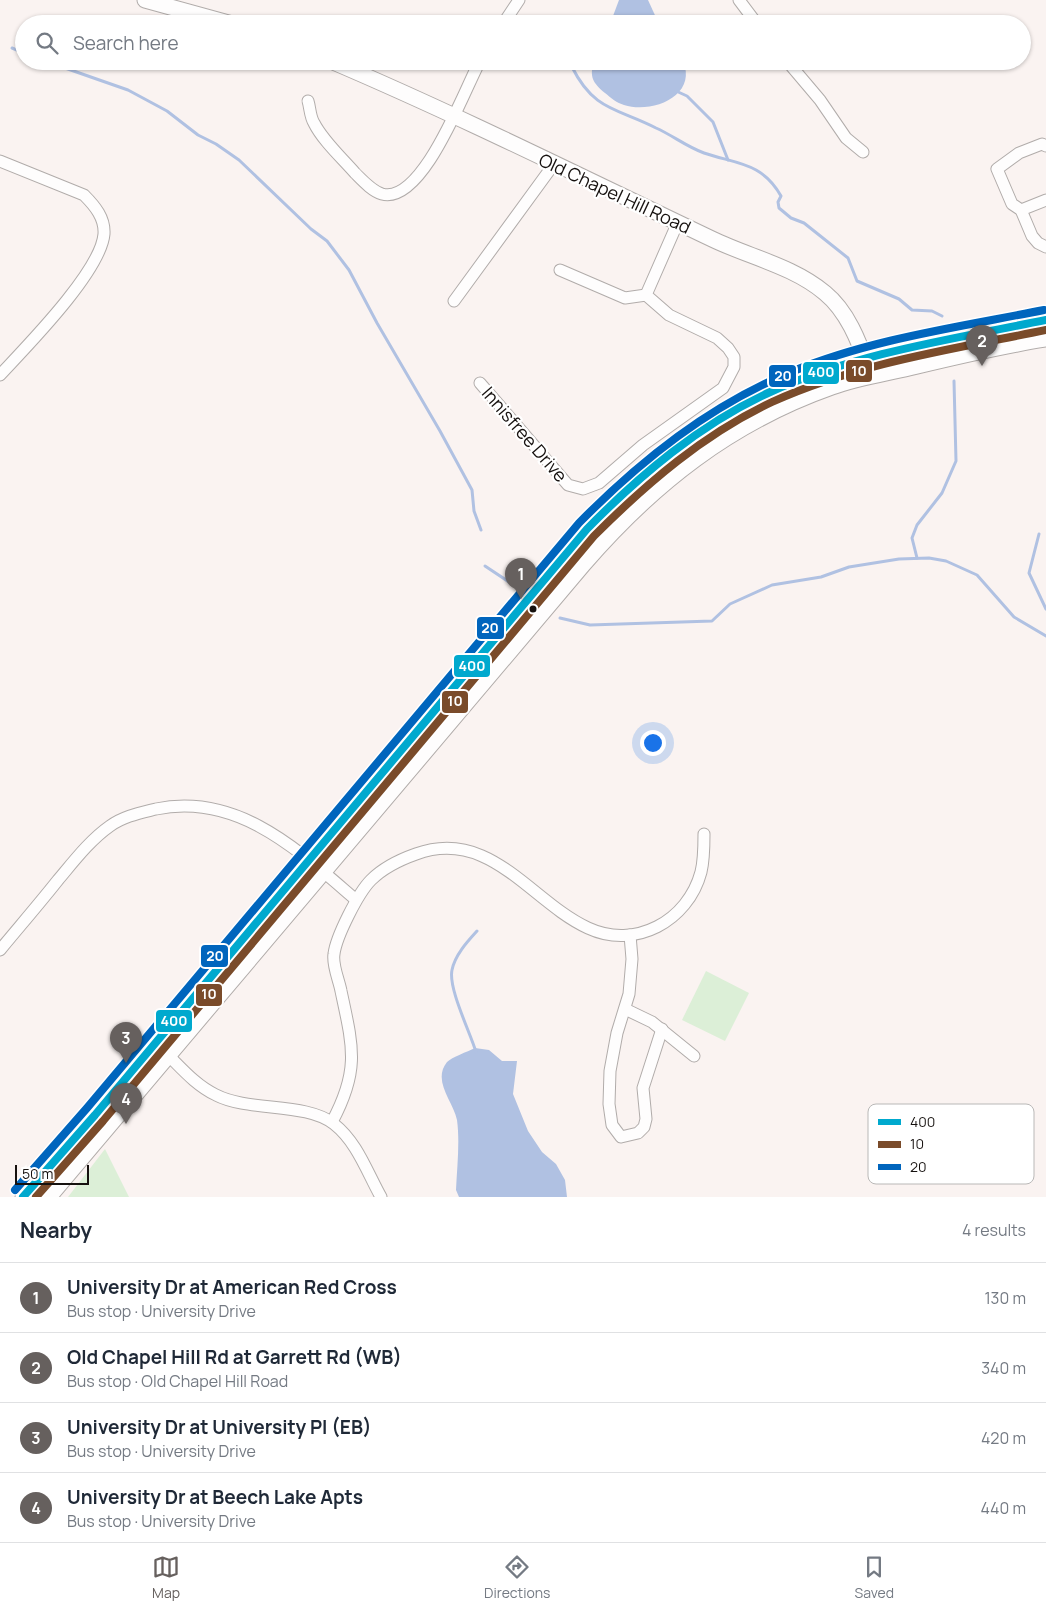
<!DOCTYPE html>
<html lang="en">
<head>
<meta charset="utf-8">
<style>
	body { margin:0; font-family:Manrope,sans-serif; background:#f2f2f3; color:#1f2937 }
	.scale { position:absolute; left:15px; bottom:12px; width:74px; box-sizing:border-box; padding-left:5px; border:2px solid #16110f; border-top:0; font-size:14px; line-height:18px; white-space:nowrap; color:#16110f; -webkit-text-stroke:4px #fff; paint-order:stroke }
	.you { position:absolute; left:652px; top:742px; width:18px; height:18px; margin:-12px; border:4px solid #fff; border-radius:50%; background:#1a73e8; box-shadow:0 0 0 8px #1a73e833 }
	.badge { display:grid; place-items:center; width:32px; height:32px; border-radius:50%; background:#66605e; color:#fff; font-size:16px; font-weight:700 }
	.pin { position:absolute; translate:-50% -41px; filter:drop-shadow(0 1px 2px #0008) }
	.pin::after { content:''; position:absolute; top:26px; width:18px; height:15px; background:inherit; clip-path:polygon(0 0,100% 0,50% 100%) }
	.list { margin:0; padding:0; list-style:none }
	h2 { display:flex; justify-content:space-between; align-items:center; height:65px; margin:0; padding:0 20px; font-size:21px }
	h2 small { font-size:16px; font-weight:400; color:#747a83 }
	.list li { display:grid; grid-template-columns:32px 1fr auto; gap:15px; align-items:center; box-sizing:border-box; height:70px; padding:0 20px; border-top:1px solid #e0e1e3 }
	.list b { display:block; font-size:19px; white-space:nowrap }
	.list p { margin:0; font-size:16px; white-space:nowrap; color:#747a83 }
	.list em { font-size:16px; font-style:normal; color:#747a83 }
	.icon { flex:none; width:28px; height:28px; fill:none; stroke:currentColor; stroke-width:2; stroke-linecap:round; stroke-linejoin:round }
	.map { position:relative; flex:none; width:1046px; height:1197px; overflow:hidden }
	.search { position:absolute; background:#fff; box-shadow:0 1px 4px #0004; left:15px; right:15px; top:15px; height:55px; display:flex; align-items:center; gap:12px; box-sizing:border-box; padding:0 18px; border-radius:28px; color:#747a83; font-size:19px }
	.sheet { height:345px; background:#fff }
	nav { display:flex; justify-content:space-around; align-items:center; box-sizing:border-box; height:70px; border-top:1px solid #e0e1e3; background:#fff; font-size:14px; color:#747a83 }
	nav a { display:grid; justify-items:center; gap:2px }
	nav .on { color:#66605e }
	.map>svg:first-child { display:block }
	.green { fill:#dcefd7 }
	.water { fill:#b0c1e2 }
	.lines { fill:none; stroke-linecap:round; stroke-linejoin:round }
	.stream { stroke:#b0c1e2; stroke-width:3 }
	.street-casing { stroke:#b1acaa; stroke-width:13 }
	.secondary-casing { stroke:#b1acaa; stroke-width:17 }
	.street { stroke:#fefdfd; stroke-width:11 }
	.secondary { stroke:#fefdfd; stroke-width:15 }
	.bus-1-casing { stroke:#fff; stroke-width:11 }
	.bus-2-casing { stroke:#fff; stroke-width:11 }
	.bus-3-casing { stroke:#fff; stroke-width:11 }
	.bus-1 { stroke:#00a9ce; stroke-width:8 }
	.bus-2 { stroke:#7a4b2a; stroke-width:8 }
	.bus-3 { stroke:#0065bd; stroke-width:8 }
	.bus-dot { fill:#16110f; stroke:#fff; stroke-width:2 }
	.labels { text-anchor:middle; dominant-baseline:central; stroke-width:4.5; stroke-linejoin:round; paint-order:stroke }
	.street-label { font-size:18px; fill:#16110f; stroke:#fff }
	.key { fill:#fff; stroke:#b9b8b7; stroke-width:1 }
	.key-label { font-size:14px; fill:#16110f }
	.line-badge { stroke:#fff; stroke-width:2 }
	.badge-label { font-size:14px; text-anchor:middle; font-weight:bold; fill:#fff }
</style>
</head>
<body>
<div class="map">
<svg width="1046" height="1197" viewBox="0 0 1046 1197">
	<rect width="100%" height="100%" fill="#faf3f1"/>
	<g class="green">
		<polygon points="706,971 749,993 725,1041 682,1020"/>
		<polygon points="105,1149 129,1197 68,1197"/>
	</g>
	<g class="water">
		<polygon points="619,0 648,0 659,24 610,24"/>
		<path d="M594,61H683C698,96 652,114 624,105C617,103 611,98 605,93C593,83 589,77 594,61Z"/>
		<path d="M475,1048L489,1050L502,1061H517L513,1094L528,1131L542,1152L556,1164L565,1180L567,1197H459L456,1190C457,1168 460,1142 457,1120C453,1101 432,1081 447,1062C452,1057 467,1052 475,1048Z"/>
	</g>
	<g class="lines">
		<g class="stream">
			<polyline points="12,48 24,53"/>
			<polyline points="45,61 128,90 167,111 198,135 216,144 239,160 311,229 327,241 349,270 377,323 440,431 472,490 474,511 481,530"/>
			<path d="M572,67C594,111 617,108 656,128C672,135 687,147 704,153C736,164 762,162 781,196L778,202L779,208L791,218L804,223L848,258L857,281L899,299L912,310L932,311L942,316"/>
			<polyline points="676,91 687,96 713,122 728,160"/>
			<polyline points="1039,534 1029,573 1046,609"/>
			<polyline points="917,558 912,538 917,525 942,493 956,461 954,381"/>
			<polyline points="485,566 515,586"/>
			<polyline points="560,618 590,625 712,621 730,604 772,585 821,577 849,567 899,559 929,558 946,561 977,575 1014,617 1046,636"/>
			<path d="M476,1052C470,1032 448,988 452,970C455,955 467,942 477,931"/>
		</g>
		<defs>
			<g id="street">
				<polyline points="739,0 757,24"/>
				<polyline points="503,24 519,0"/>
				<polyline points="787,61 820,100 846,138 863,152"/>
				<path d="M308,101C310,107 310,117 314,123C323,141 342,158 355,173C363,181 372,191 382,194C423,205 465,88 480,61"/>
				<polyline points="1046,146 1042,144 1019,153 997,169 1012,204 1021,210 1032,236 1038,243 1046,247"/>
				<path d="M0,161L84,195C95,206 105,218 104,234C101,271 27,346 0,375"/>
				<polyline points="1021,210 1046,200"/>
				<polyline points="560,270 625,298 646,295"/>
				<polyline points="454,301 554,164"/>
				<polyline points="480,383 568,485 583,489 599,483 643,445 723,388 734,367 734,357 728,348 717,338 669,315 646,295 678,222"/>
				<polyline points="630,935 632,959 629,994 617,1033 610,1071 609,1104 612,1125 621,1137 638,1133 644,1127 646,1119 643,1088 662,1029"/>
				<path d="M0,950C19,927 39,904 58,880C74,861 90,840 110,826C124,816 140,813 156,809C238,792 299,851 355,899"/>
				<polyline points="625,1009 652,1022 694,1056"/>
				<path d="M169,1056C183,1070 197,1086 216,1095C249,1112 306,1102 334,1124C357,1142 367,1172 381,1197"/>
				<path d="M332,1122C360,1070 353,1047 341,991C339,980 332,965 334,954C336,937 358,893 371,880C383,868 399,860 416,854C490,827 531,902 588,928C635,950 688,921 701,872C704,860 704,847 704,834"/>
			</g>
			<g id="secondary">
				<polyline points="145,0 232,24"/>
				<path d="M331,61C460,116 586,179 712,239C749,257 793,266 825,293C847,311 859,341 868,368"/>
				<path d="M23,1197L95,1115L587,529C646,467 715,413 796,381C875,350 963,337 1046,320"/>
				<path d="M49,1197L583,565C653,484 730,423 832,387C857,378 883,374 909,368C955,357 1000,346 1046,339"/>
			</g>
		</defs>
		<use href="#street" class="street-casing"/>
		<use href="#secondary" class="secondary-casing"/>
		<use href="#street" class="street"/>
		<use href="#secondary" class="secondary"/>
		<defs>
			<path id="bus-1" d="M23,1197L95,1115L587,529C640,475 699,425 768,393C856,353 952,339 1046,320"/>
			<path id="bus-2" d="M36,1197L103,1121L594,536C647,483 704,434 772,402C858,363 953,349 1046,330"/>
			<path id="bus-3" d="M15,1190L87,1108L579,523C641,460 709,406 791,372C871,339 959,327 1044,310"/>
		</defs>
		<use href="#bus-1" class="bus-1-casing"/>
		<use href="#bus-2" class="bus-2-casing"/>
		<use href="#bus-3" class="bus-3-casing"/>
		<use href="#bus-1" class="bus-1"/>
		<use href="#bus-2" class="bus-2"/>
		<use href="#bus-3" class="bus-3"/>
	</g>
	<circle class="bus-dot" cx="533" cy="609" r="4.5"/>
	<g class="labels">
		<g class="street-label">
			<text transform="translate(615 193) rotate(25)">Old Chapel Hill Road</text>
			<text transform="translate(525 434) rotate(49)">Innisfree Drive</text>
		</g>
	</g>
	<rect x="868" y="1104" width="166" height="80" rx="8" class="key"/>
	<rect x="878" y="1119" width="23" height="6" fill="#00a9ce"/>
	<rect x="878" y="1141" width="23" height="7" fill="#7a4b2a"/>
	<rect x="878" y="1164" width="23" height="6" fill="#0065bd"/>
	<g class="key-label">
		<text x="910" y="1127">400</text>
		<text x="910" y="1149">10</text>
		<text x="910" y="1172">20</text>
	</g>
	<g class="line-badge">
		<rect x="845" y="359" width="28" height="24" rx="5" fill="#7a4b2a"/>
		<rect x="802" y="361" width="38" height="24" rx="5" fill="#00a9ce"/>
		<rect x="768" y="364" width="29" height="24" rx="5" fill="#0065bd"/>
		<rect x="476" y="616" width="29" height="24" rx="5" fill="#0065bd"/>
		<rect x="453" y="654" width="38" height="24" rx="5" fill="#00a9ce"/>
		<rect x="441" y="690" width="28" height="24" rx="5" fill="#7a4b2a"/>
		<rect x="200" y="944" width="29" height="24" rx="5" fill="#0065bd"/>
		<rect x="195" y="983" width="28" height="24" rx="5" fill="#7a4b2a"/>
		<rect x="155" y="1009" width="38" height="24" rx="5" fill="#00a9ce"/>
	</g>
	<g class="badge-label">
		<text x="859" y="376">10</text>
		<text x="821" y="377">400</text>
		<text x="783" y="381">20</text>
		<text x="490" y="633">20</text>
		<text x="472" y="671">400</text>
		<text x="455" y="706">10</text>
		<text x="215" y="961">20</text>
		<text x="209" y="999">10</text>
		<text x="174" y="1026">400</text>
	</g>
</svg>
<div class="scale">50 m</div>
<div class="you"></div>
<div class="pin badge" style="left:521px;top:599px">1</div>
<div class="pin badge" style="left:982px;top:366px">2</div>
<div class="pin badge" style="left:126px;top:1063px">3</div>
<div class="pin badge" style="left:126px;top:1124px">4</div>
<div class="search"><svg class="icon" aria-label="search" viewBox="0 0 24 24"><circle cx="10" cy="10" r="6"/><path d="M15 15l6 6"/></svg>Search here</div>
</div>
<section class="sheet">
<h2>Nearby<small>4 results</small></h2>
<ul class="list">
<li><span class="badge">1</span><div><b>University Dr at American Red Cross</b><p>Bus stop · University Drive</p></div><em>130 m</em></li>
<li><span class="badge">2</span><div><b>Old Chapel Hill Rd at Garrett Rd (WB)</b><p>Bus stop · Old Chapel Hill Road</p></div><em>340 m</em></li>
<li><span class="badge">3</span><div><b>University Dr at University Pl (EB)</b><p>Bus stop · University Drive</p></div><em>420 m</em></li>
<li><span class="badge">4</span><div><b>University Dr at Beech Lake Apts</b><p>Bus stop · University Drive</p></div><em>440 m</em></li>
</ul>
</section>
<nav>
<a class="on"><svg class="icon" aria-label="map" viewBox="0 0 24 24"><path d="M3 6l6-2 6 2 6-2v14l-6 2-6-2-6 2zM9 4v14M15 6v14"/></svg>Map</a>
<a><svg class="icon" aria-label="directions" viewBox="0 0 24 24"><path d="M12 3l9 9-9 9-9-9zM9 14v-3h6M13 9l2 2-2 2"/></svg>Directions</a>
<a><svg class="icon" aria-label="saved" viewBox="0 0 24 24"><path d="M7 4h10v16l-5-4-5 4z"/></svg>Saved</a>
</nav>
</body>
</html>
